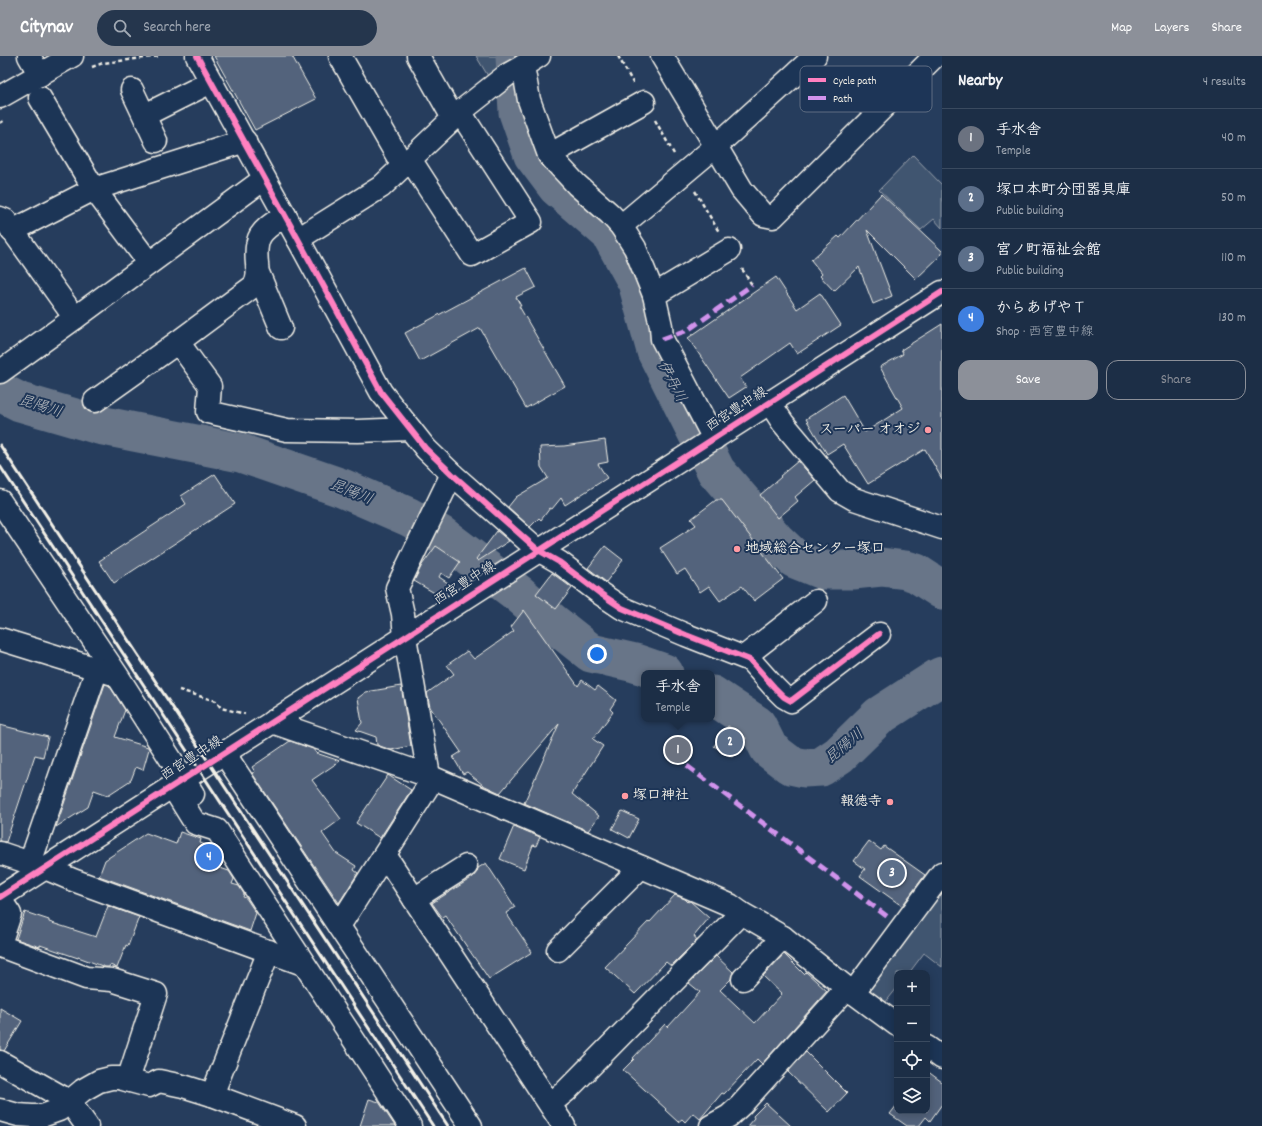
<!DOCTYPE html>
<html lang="en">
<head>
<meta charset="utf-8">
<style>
	body { margin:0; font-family:Dekko,"Klee One",sans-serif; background:#25364d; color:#f1f3f6 }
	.controls { position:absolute; right:12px; bottom:12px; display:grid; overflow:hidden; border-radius:8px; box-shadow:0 2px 10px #0003 }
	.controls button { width:36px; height:36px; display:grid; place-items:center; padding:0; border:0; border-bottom:1px solid #3a4a5f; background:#1c2e46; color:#f1f3f6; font:20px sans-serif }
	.you { position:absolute; left:597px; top:598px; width:14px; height:14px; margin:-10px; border:3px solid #fff; border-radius:50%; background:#1a73e8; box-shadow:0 0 0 6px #1a73e833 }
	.badge { display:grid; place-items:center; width:26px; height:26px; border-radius:50%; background:#8c9099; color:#fff; font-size:13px; font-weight:700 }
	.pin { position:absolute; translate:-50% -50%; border:2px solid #fff; box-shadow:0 1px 4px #0006 }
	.popup { position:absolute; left:641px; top:614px; width:74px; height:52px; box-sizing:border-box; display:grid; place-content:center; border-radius:8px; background:#1c2e46; filter:drop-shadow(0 1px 3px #0005); font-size:13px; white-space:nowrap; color:#a0a8b3 }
	.popup b { font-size:15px; color:#f1f3f6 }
	.popup::after { content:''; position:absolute; left:50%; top:100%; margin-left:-8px; border:8px solid transparent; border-top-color:#1c2e46 }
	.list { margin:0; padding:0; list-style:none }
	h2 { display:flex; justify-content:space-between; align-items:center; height:52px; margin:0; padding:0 16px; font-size:17px }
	h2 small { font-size:13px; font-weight:400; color:#a0a8b3 }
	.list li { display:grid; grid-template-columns:26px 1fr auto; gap:12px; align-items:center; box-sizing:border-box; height:60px; padding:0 16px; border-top:1px solid #3a4a5f }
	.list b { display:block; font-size:15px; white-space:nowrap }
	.list p { margin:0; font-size:13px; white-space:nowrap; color:#a0a8b3 }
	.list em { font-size:13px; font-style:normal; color:#a0a8b3 }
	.actions { display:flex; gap:8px; padding:12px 16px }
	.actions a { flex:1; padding:9px 0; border:1px solid #8c9099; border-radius:12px; text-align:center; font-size:14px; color:#8c9099 }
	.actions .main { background:#8c9099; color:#fff }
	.icon { flex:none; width:22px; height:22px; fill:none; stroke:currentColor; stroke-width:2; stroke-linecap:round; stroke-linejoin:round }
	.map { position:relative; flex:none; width:942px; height:1070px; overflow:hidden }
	header { display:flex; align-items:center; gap:24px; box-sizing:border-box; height:56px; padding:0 20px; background:#8c9099; color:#fff }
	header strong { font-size:19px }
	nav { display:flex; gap:22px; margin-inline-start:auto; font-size:14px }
	.search { width:280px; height:36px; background:#25364d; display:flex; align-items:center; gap:10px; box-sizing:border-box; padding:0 14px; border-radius:22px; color:#a0a8b3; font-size:15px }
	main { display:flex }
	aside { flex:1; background:#1c2e46 }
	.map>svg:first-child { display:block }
	.green { fill:#40546f; stroke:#9aa2ac }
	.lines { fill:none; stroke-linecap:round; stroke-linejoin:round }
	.river { stroke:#677588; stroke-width:39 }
	.building { fill:#52647b; stroke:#f4f1e8 }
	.minor-casing { stroke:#f4f1e8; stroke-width:25 }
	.major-casing { stroke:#f4f1e8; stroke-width:25 }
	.path { stroke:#f4f1e8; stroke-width:2.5; stroke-dasharray:4 3; stroke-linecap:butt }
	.minor { stroke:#1d3557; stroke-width:22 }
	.major { stroke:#1d3557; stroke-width:22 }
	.rail { stroke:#f4f1e8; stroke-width:3 }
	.quiet { stroke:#d193ec; stroke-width:5; stroke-dasharray:10 5; stroke-linecap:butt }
	.cycleway-casing { stroke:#1d3557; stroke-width:8 }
	.cycleway { stroke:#ff80c0; stroke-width:6 }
	.poi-dot { fill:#ff9aa2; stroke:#1d3557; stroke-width:1.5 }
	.labels { text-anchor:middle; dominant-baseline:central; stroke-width:4; stroke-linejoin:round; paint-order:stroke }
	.street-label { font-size:14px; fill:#f4f1e8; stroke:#1d3557 }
	.poi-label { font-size:14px; font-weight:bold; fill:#f4f1e8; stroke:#1d3557; text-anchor:end }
	.water-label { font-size:15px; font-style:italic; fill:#bcbfc2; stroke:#1d3557 }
	.key { fill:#1d3557; stroke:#5e6d82; stroke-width:1 }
	.key-label { font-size:11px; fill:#f4f1e8 }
</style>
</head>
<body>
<header>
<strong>Citynav</strong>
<div class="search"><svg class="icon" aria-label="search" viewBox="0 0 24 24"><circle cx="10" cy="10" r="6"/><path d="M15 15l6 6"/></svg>Search here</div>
<nav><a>Map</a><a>Layers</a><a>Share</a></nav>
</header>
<main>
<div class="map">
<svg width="942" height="1070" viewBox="0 0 942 1070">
	<rect width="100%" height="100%" fill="#263d5d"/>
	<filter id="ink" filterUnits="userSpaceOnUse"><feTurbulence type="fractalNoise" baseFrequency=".025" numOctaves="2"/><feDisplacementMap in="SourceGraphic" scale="8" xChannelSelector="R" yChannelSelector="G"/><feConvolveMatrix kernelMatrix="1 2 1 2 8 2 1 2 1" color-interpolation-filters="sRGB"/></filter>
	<g filter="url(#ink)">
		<g class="green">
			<polygon points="476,0 506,0 507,6 488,20"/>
			<polygon points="913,99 942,129 942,172 934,163 921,174 879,134"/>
			<polygon points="942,835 942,911 924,897 909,917 897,917 897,932 885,947 867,936"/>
		</g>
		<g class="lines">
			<g class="river">
				<polyline points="515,0 518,56 533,99 557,131 610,177 637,226 656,295 716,415 776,485 795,503 822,514 853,514 881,511 906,514 916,517 942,534"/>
				<polyline points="0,336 20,346 99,369 241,397 342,432 409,461 441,479 519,538 553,567 591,597 635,607 664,617"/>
				<polyline points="712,639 757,669 769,693 790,709 804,712 821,711 839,699 879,660 938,622 942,620"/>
			</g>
		</g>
		<g class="building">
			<polygon points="214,0 292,0 316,43 255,74"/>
			<polygon points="881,138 942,195 942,198 916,223 867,174 892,240 873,248 859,211 834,235 820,220 822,218 811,204 838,180 840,182"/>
			<polygon points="526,212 536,231 516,241 521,250 519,250 565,330 526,352 480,272 420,305 405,277"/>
			<polygon points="776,221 797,253 820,237 841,269 797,298 790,287 740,322 746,331 729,342 688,282"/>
			<polygon points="942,268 942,423 925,393 868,428 843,388 827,398 806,363 843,339 865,376 903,352 880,311 903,298 901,294"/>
			<polygon points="605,384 608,406 598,408 607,422 565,449 561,442 552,453 550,452 541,464 539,462 530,471 508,451 516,441 548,422 541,411 540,391 564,390"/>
			<polygon points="798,405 815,424 795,441 798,445 778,462 760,439 781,421 780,420"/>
			<polygon points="215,418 235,448 114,527 99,505 186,448 181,440"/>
			<polygon points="716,444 722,444 783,523 754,545 742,530 720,545 709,530 700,536 685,513 677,518 660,492 696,469 691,463"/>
			<polygon points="497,475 509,485 478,505 476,503"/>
			<polygon points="436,490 460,506 449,522 441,517 439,521 457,533 443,542 414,525 422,509"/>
			<polygon points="605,490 623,504 606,526 588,512"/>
			<polygon points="552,517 572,532 556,553 536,538"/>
			<polygon points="524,554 578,630 582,624 595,634 598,630 616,644 610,653 613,656 593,683 603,690 572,738 599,760 588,775 524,747 559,668 500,737 483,729 467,716 463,718 453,701 461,696 430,651 427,637 454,618 447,609 467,595 474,603 514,575 511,571"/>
			<polygon points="105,628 109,629 125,654 115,681 148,691 149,693 143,714 136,711 131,724 108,739 94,734 88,751 56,771"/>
			<polygon points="401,630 411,690 391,694 377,689 376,681 356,674 362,667 358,642 366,636"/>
			<polygon points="0,669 48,681 43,701 35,699 6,786 0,785"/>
			<polygon points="728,670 746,682 732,701 714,690"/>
			<polygon points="290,685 313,693 316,697 340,705 312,724 341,763 322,777 336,797 356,810 354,814 358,817 339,847 252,717 255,716 252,711"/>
			<polygon points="388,719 411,734 380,782 356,767"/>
			<polygon points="622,755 639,763 629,782 612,773"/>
			<polygon points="514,770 540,781 536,790 533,789 524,813 500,803"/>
			<polygon points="180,776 201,783 200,787 213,791 220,802 217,811 229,815 234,823 232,828 239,830 244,838 243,841 246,842 256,857 250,875 99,820 105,804 146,777 176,788"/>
			<polygon points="869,785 881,794 884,790 925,819 902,850 860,820 865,813 854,805"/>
			<polygon points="486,807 515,851 506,857 532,896 489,923 445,859 442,861 432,847 473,821 477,816 478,812"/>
			<polygon points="675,839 685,843 688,846 690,845 709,862 694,880 697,884 671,910 666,906 635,938 605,911 649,865 650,866"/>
			<polygon points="108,850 139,861 128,890 126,889 117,912 110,909 109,911 105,911 78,901 78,902 40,889 40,891 16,883 25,856 49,864 49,866 96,881"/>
			<polygon points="784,898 804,918 806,916 827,935 762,1008 757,1003 724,1038 722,1037 700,1063 693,1057 685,1066 682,1063 678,1066 665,1054 666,1053 623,1014 634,1003 633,1002 665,968 668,971 700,936 689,927 716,900 733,916 731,923 720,934 755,967 782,938 763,920"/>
			<polygon points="0,952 22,965 4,995 0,994"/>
			<polygon points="806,996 847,1037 829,1056 788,1016"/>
			<polygon points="927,1015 942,1026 942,1048 930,1065 926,1061 919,1070 907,1070 890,1058 897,1049 897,1055 927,1055"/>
			<polygon points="369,1043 379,1046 395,1070 360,1070"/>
			<polygon points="766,1047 791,1070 747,1070 754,1062 753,1060"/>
		</g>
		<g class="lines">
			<defs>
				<g id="minor">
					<polyline points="29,0 40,19"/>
					<polyline points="197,0 298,183 381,336 426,393 452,418 538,494 559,506 601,538 622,552 686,579 750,604 774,631 784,641 791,645 879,578"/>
					<polyline points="340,0 403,110"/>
					<polyline points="418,0 453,62"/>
					<polyline points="539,0 523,10 529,44 549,99 577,129 610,158 621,170 635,192 654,239 661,270 662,283 714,383"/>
					<polyline points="662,0 742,134 763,159 773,161 935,0"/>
					<polyline points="132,34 156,85"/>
					<polyline points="0,41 72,0"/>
					<polyline points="40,42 94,133 149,207"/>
					<polyline points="460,56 507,19 523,10"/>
					<polyline points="145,59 211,26"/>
					<polyline points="549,99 644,46"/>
					<polyline points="0,162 5,164 75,262"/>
					<polyline points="621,170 715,91 815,0"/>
					<polyline points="12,175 94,133 245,85"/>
					<polyline points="298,183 381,131 460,56 531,166 472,199 410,103"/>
					<polyline points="259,219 281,272"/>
					<polyline points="654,239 729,194"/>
					<polyline points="178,286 210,330 208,356 287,374 358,375 410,373"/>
					<polyline points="0,316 75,262 264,123"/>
					<path d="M95,345L178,286L255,229C258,220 258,218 257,208C254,178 262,175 285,159"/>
					<polyline points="770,347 783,367 840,435 854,443 942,472"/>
					<polyline points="0,445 117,619 193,738"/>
					<polyline points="0,583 110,617"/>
					<polyline points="744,601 816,545"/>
					<polyline points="272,666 429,720 730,849 741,857 783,881 847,932 897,969"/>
					<polyline points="224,697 471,1070"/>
					<polyline points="172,730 195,767 217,774 410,1070"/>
					<polyline points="0,797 45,812 73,824 303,908"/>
					<polyline points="385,799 564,1070"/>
					<polyline points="30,807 97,613"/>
					<polyline points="0,843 10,858 0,888"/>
					<polyline points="414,843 466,810"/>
					<polyline points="339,870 427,732 429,720 405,581 403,558 397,532 452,418"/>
					<polyline points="0,890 86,922 112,924 156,938 128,1024"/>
					<polyline points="558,894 641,811"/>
					<polyline points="743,923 783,881"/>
					<polyline points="853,937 942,817"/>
					<polyline points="927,991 942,1002"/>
					<polyline points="0,1006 69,1045 87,1070"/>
					<polyline points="212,1039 269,895"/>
					<polyline points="550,1048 566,1035 741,857"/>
					<polyline points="0,1054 18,1059 32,1060 42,1060 59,1054 83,1034 99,1025 111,1022 119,1022 149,1030 159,1025 183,1030 212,1039 295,1070"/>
					<polyline points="711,1070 729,1060 741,1049 847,932"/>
				</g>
				<polyline id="major" points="0,841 942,236"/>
			</defs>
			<use href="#minor" class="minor-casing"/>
			<use href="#major" class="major-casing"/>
			<g class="path">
				<polyline points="618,0 633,27"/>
				<polyline points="92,11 103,7 160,0"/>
				<polyline points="655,64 674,98"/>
				<polyline points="0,67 5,64"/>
				<polyline points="695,135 719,176"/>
				<polyline points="742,213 752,229"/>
				<polyline points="179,634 216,645 221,652 245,658"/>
			</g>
			<use href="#minor" class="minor"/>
			<use href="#major" class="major"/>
			<g class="rail">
				<polyline points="0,389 448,1070"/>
				<polyline points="0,410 433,1070"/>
			</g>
			<g class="quiet">
				<polyline points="662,283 688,274 752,229"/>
				<polyline points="687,710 888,861"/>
			</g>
			<defs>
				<g id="cycleway">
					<polyline points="197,0 298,183 381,336 426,393 452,418 538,494 559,506 601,538 622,552 686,579 750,604 774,631 784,641 791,645 879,578"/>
					<polyline points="0,841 942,236"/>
				</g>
			</defs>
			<use href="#cycleway" class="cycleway-casing"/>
			<use href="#cycleway" class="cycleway"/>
		</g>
	</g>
	<g class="poi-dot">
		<circle cx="928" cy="374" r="4"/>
		<circle cx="737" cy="493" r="4"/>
		<circle cx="625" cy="740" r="4"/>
		<circle cx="890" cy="746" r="4"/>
	</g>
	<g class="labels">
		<g class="street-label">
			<text transform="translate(737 354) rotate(-33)">西宮豊中線</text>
			<text transform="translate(465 528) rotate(-32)">西宮豊中線</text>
			<text transform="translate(192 703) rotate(-33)">西宮豊中線</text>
		</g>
		<g class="poi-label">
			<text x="920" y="374">スーパー オオジ</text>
			<text x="745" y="493" text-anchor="start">地域総合センター塚口</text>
			<text x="633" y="740" text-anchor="start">塚口神社</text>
			<text x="882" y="746">報徳寺</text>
		</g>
		<g class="water-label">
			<text transform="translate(671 326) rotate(63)">伊丹川</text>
			<text transform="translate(40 351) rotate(18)">昆陽川</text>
			<text transform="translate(351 437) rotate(22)">昆陽川</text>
			<text transform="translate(845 691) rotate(-40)">昆陽川</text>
		</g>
	</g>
	<rect x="800" y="10" width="132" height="46" rx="6" class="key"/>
	<rect x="808" y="22" width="18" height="4" fill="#ff80c0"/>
	<rect x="808" y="40" width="18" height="4" fill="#d193ec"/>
	<g class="key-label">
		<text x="833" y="28">Cycle path</text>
		<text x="833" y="46">Path</text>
	</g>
</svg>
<div class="controls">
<button>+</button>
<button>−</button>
<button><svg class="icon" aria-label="locate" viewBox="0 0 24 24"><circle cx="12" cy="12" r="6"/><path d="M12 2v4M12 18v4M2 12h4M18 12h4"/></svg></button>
<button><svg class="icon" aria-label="layers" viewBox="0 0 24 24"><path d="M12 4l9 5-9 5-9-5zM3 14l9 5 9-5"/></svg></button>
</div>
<div class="you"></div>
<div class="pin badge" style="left:678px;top:694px;background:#6b7280">1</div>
<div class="popup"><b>手水舎</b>Temple</div>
<div class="pin badge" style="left:730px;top:686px;background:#5c6f8a">2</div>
<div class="pin badge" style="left:892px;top:817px;background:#5c6f8a">3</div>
<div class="pin badge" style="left:209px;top:801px;background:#3f7fe0">4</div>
</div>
<aside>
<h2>Nearby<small>4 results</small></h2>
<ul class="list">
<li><span class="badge" style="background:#6b7280">1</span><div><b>手水舎</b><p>Temple</p></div><em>40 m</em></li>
<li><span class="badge" style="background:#5c6f8a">2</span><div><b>塚口本町分団器具庫</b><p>Public building</p></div><em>50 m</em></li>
<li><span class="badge" style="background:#5c6f8a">3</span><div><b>宮ノ町福祉会館</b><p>Public building</p></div><em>110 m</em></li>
<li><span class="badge" style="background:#3f7fe0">4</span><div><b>からあげやＴ</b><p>Shop · 西宮豊中線</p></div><em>130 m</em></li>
</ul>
<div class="actions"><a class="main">Save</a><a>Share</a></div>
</aside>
</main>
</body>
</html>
